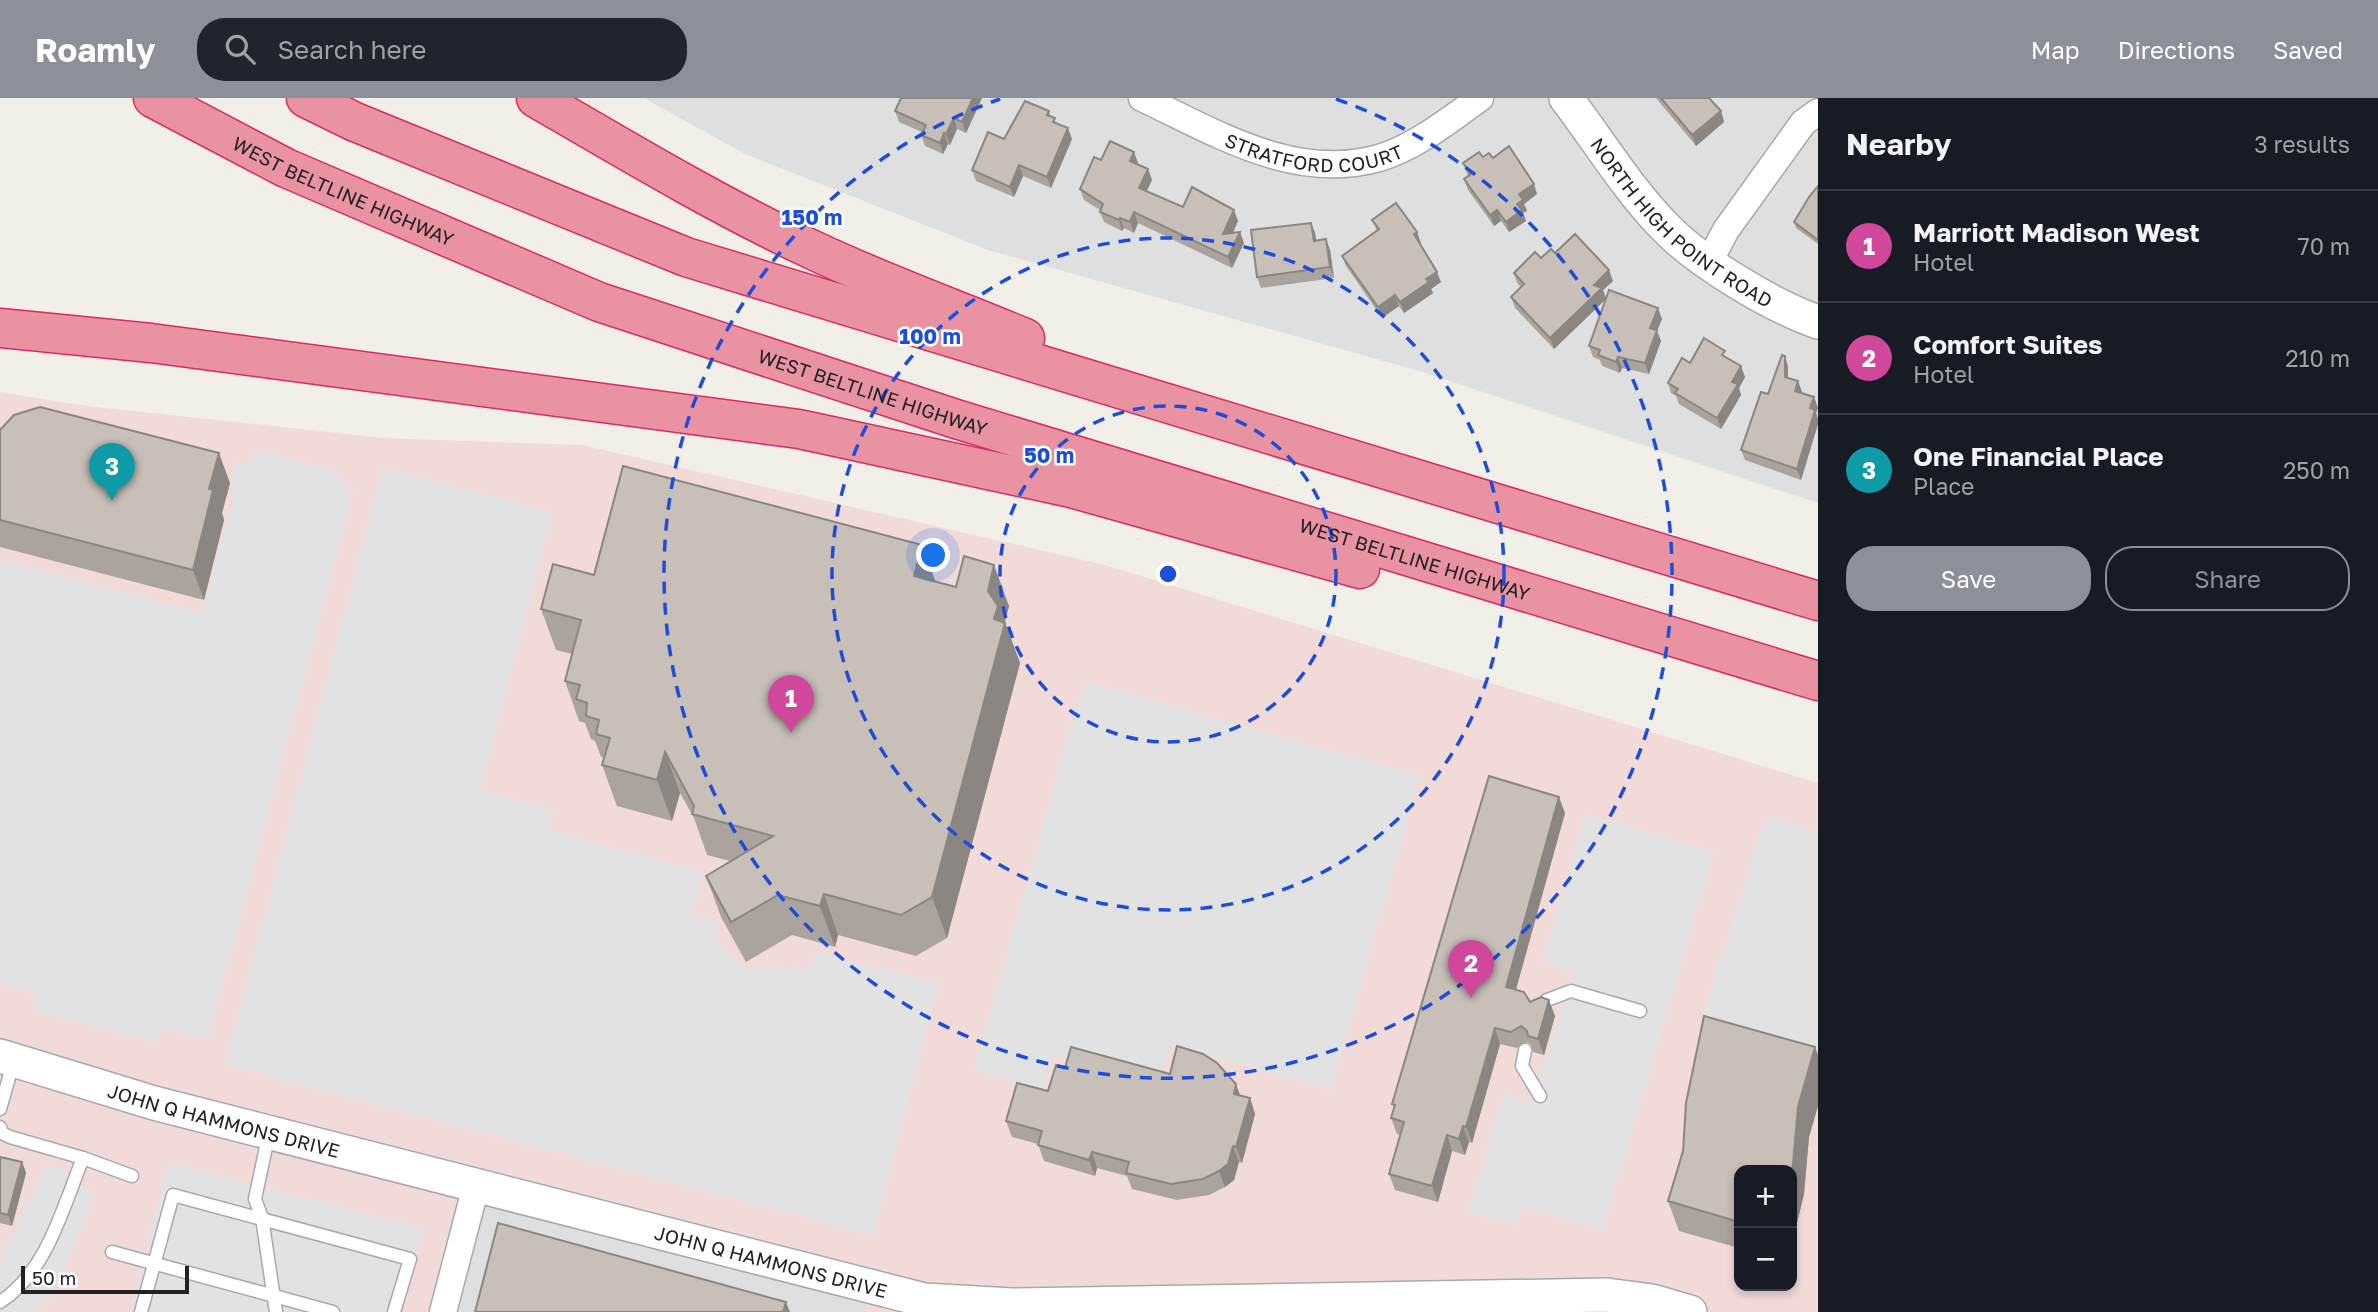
<!DOCTYPE html>
<html lang="en">
<head>
<meta charset="utf-8">
<style>
	body { margin:0; font-family:"Golos Text",sans-serif; background:#20242c; color:#f1f3f6 }
	.controls { position:absolute; right:21px; bottom:21px; display:grid; overflow:hidden; border-radius:14px; box-shadow:0 4px 10px #0003 }
	.controls button { width:63px; height:63px; display:grid; place-items:center; padding:0; border:0; border-bottom:2px solid #363941; background:#171b24; color:#f1f3f6; font:35px sans-serif }
	.scale { position:absolute; left:21px; bottom:18px; width:168px; box-sizing:border-box; padding-left:7px; border:4px solid #222; border-top:0; font-size:19px; line-height:24px; white-space:nowrap; color:#222; -webkit-text-stroke:5px #fff; paint-order:stroke }
	.you { position:absolute; left:934px; top:458px; width:24px; height:24px; margin:-18px; border:5px solid #fff; border-radius:50%; background:#1a73e8; box-shadow:0 0 0 10px #1a73e833 }
	.badge { display:grid; place-items:center; width:46px; height:46px; border-radius:50%; background:#8c9099; color:#fff; font-size:23px; font-weight:700 }
	.pin { position:absolute; translate:-50% -58px; filter:drop-shadow(0 2px 4px #0008) }
	.pin::after { content:''; position:absolute; top:37px; width:24px; height:21px; background:inherit; clip-path:polygon(0 0,100% 0,50% 100%) }
	.list { margin:0; padding:0; list-style:none }
	h2 { display:flex; justify-content:space-between; align-items:center; height:91px; margin:0; padding:0 28px; font-size:30px }
	h2 small { font-size:23px; font-weight:400; color:#9ea1a6 }
	.list li { display:grid; grid-template-columns:46px 1fr auto; gap:21px; align-items:center; box-sizing:border-box; height:112px; padding:0 28px; border-top:2px solid #363941 }
	.list b { display:block; font-size:26px; white-space:nowrap }
	.list p { margin:0; font-size:23px; white-space:nowrap; color:#9ea1a6 }
	.list em { font-size:23px; font-style:normal; color:#9ea1a6 }
	.actions { display:flex; gap:14px; padding:21px 28px }
	.actions a { flex:1; padding:16px 0; border:2px solid #8c9099; border-radius:28px; text-align:center; font-size:24px; color:#8c9099 }
	.actions .main { background:#8c9099; color:#fff }
	.icon { flex:none; width:38px; height:38px; fill:none; stroke:currentColor; stroke-width:2; stroke-linecap:round; stroke-linejoin:round }
	.map { position:relative; flex:none; width:1818px; height:1214px; overflow:hidden }
	header { display:flex; align-items:center; gap:42px; box-sizing:border-box; height:98px; padding:0 35px; background:#8c9099; color:#fff }
	header strong { font-size:33px }
	nav { display:flex; gap:38px; margin-inline-start:auto; font-size:24px }
	.search { width:490px; height:63px; background:#20242c; display:flex; align-items:center; gap:18px; box-sizing:border-box; padding:0 24px; border-radius:28px; color:#9ea1a6; font-size:26px }
	main { display:flex }
	aside { flex:1; background:#171b24 }
	.map>svg:first-child { display:block }
	.residential { fill:#e0dfdf }
	.commercial { fill:#f2dad9; fill-rule:evenodd }
	.parking { fill:#e2e2e2 }
	.lines { fill:none; stroke-linecap:round; stroke-linejoin:round }
	.service-casing { stroke:#a9a9a9; stroke-width:15 }
	.minor-casing { stroke:#a9a9a9; stroke-width:29 }
	.tertiary-casing { stroke:#a9a9a9; stroke-width:36 }
	.motorway-casing { stroke:#dc2a67; stroke-width:41 }
	.service { stroke:#fff; stroke-width:12 }
	.minor { stroke:#fff; stroke-width:26 }
	.tertiary { stroke:#fff; stroke-width:33 }
	.motorway { stroke:#e892a2; stroke-width:38 }
	.wall { fill:#aba49e }
	.shaded-wall { fill:#8b8681 }
	.building { fill:#c7bfb8; stroke:#8b8681; stroke-width:2 }
	.ring { fill:none; stroke:#1d4ed8; stroke-width:3.5; stroke-dasharray:12 9 }
	.labels { text-anchor:middle; dominant-baseline:central; stroke-width:5; stroke-linejoin:round; paint-order:stroke }
	.street-label { font-size:19px; fill:#222; stroke:#fff }
	.centre { fill:#1d4ed8; stroke:#fff; stroke-width:3.5 }
	.ring-label { font-size:21px; text-anchor:middle; font-weight:bold; fill:#1d4ed8; stroke:#fff; stroke-width:5; stroke-linejoin:round; paint-order:stroke }
</style>
</head>
<body>
<header>
<strong>Roamly</strong>
<div class="search"><svg class="icon" aria-label="search" viewBox="0 0 24 24"><circle cx="10" cy="10" r="6"/><path d="M15 15l6 6"/></svg>Search here</div>
<nav><a>Map</a><a>Directions</a><a>Saved</a></nav>
</header>
<main>
<div class="map">
<svg width="1818" height="1214" viewBox="0 0 1818 1214">
	<rect width="100%" height="100%" fill="#f2efe9"/>
	<g class="residential">
		<polygon points="644,0 1818,0 1818,405 1423,274 988,152 745,56"/>
		<polygon points="476,1088 873,1191 866,1214 443,1214"/>
	</g>
	<path class="commercial" d="M0,294L87,308L384,340L582,347L1105,467L1818,685V1214H866L873,1191L477,1088L443,1214H0ZM1739,1072H1792V1188H1739Z"/>
	<g class="parking">
		<polygon points="253,351 343,375 340,388 354,391 208,942 161,930 157,945 33,913 37,897 0,885 0,462 202,515 235,392 230,390 237,364 249,367"/>
		<polygon points="383,370 553,415 480,692 554,712 549,733 704,774 692,817 721,825 717,845 746,869 808,870 814,854 939,885 873,1138 225,967"/>
		<polygon points="1084,583 1420,678 1331,992 1171,947 1160,985 1053,957 1042,991 974,972"/>
		<polygon points="1585,716 1714,754 1603,1132 1522,1109 1516,1128 1469,1114 1503,996 1534,1004 1572,873 1542,864"/>
		<polygon points="1766,718 1818,734 1818,963 1700,926"/>
		<polygon points="169,1065 424,1131 401,1214 130,1214"/>
		<polygon points="47,1067 64,1071 96,1098 51,1201 31,1214 0,1214 0,1162"/>
	</g>
	<g class="lines">
		<defs>
			<g id="service">
				<polyline points="1538,912 1547,902 1571,893 1640,913"/>
				<polyline points="1525,952 1522,968 1540,998"/>
				<polyline points="0,1011 14,962"/>
				<polyline points="0,1029 2,1035 10,1039 83,1060 132,1078"/>
				<polyline points="269,1035 255,1101 262,1120 276,1214"/>
				<polyline points="112,1154 333,1214"/>
				<path d="M0,1204C47,1174 63,1109 83,1060"/>
				<polyline points="141,1214 173,1097 410,1161 394,1214"/>
			</g>
			<g id="minor">
				<path id="s1" d="M1142,0C1216,35 1295,84 1379,60C1416,49 1449,22 1480,0"/>
				<polyline points="1709,164 1726,132 1803,25 1818,14"/>
				<polyline points="443,1214 476,1088"/>
			</g>
			<g id="tertiary">
				<path id="s2" d="M1566,0C1598,42 1627,90 1664,128C1697,163 1772,208 1818,224"/>
				<path id="s3" d="M0,958L154,1005L924,1202L1012,1207L1607,1197L1652,1203L1690,1214"/>
			</g>
			<g id="motorway">
				<path id="s4" d="M153,0L286,70L599,204L956,321L1818,583"/>
				<polyline points="306,0 355,24 686,159 1818,503"/>
				<path d="M536,0C627,53 719,108 815,153C883,185 955,211 1025,240"/>
				<polyline points="0,230 151,245 799,331 1071,390 1360,471"/>
			</g>
		</defs>
		<use href="#service" class="service-casing"/>
		<use href="#minor" class="minor-casing"/>
		<use href="#tertiary" class="tertiary-casing"/>
		<use href="#motorway" class="motorway-casing"/>
		<use href="#service" class="service"/>
		<use href="#minor" class="minor"/>
		<use href="#tertiary" class="tertiary"/>
		<use href="#motorway" class="motorway"/>
	</g>
	<g class="wall">
		<polygon points="982,0 966,35 957,31 950,47 948,46 943,56 925,48 921,37 922,34 899,24 895,13"/>
		<polygon points="1656,0 1709,0 1721,13 1724,24 1696,48"/>
		<polygon points="1049,13 1051,19 1072,41 1051,90 1023,78 1014,99 976,83 972,72 1004,41"/>
		<polygon points="1483,59 1493,60 1537,96 1524,106 1527,113 1523,115 1526,123 1509,134 1501,123 1494,128 1468,92 1464,81 1468,78 1463,65"/>
		<polygon points="1101,62 1138,65 1137,66 1148,71 1152,82 1146,94 1183,109 1238,123 1233,135 1244,145 1232,170 1138,125 1134,135 1124,130 1122,133 1104,124 1100,114 1100,112 1084,102 1080,91"/>
		<polygon points="1818,88 1818,146 1796,130 1794,124"/>
		<polygon points="1372,122 1421,145 1420,146 1441,184 1431,191 1433,195 1404,215 1399,208 1382,220 1346,168 1342,158 1377,133"/>
		<polygon points="1311,125 1315,135 1316,143 1330,152 1334,180 1261,190 1257,179"/>
		<polygon points="1555,155 1613,183 1603,192 1606,200 1662,221 1657,233 1661,243 1649,276 1622,270 1620,275 1602,268 1600,262 1593,259 1589,248 1606,201 1554,251 1515,210 1511,199 1521,189 1517,185 1514,175 1541,160"/>
		<polygon points="1785,258 1788,269 1788,280 1798,283 1802,295 1814,299 1818,310 1816,315 1818,321 1818,326 1801,382 1745,362 1741,352 1768,296"/>
		<polygon points="1727,260 1745,279 1739,290 1741,297 1721,331 1679,306 1676,298 1671,295 1668,285 1690,265"/>
		<polygon points="0,332 230,385 222,415 224,422 204,502 0,449"/>
		<polygon points="922,447 935,483 1009,508 1005,524 1020,565 947,840 916,858 838,837 835,849 792,837 746,864 721,819 706,778 730,763 707,757 694,720 680,695 672,723 617,708 602,667 604,660 601,659 595,643 591,641 585,625 579,623 565,583 572,556 556,552 541,511 594,477"/>
		<polygon points="1565,715 1516,892 1530,904 1555,918 1544,957 1533,954 1531,947 1527,944 1517,950 1500,946 1472,1045 1469,1044 1465,1057 1452,1053 1438,1104 1395,1092 1389,1076 1401,1037 1397,1036 1391,1020 1394,1010 1392,1006"/>
		<polygon points="1815,949 1818,957 1818,1008 1809,1039 1804,1096 1792,1145 1792,1072 1739,1072 1739,1150 1679,1133 1668,1103"/>
		<polygon points="1065,970 1170,976 1250,1000 1255,1016 1242,1065 1239,1064 1234,1082 1225,1089 1209,1097 1177,1102 1132,1091 1127,1078 1097,1070 1095,1078 1044,1063 1038,1046 1012,1039 1006,1023 1048,993"/>
		<polygon points="0,1059 22,1064 26,1075 12,1128 0,1125"/>
	</g>
	<g class="shaded-wall">
		<polygon points="973,0 982,0 966,35 962,24"/>
		<polygon points="1721,13 1724,24 1696,48 1692,37"/>
		<polygon points="954,20 957,31 950,47 946,36"/>
		<polygon points="1068,30 1072,41 1051,90 1047,79"/>
		<polygon points="944,35 948,46 943,56 940,45"/>
		<polygon points="1134,54 1138,65 1134,74 1130,63"/>
		<polygon points="1019,67 1023,78 1014,99 1010,89"/>
		<polygon points="1148,71 1152,82 1143,101 1139,90"/>
		<polygon points="1534,86 1537,96 1524,106 1527,113 1523,115 1526,123 1509,134 1506,124 1517,106 1519,96"/>
		<polygon points="1234,112 1238,123 1227,147 1223,136"/>
		<polygon points="1497,112 1501,123 1494,128 1490,117"/>
		<polygon points="1134,114 1138,125 1134,135 1130,124"/>
		<polygon points="1120,120 1124,130 1122,133 1119,122"/>
		<polygon points="1311,125 1315,135 1318,154 1314,143"/>
		<polygon points="1240,134 1244,145 1232,170 1228,159"/>
		<polygon points="1417,134 1421,145 1418,147 1414,136"/>
		<polygon points="1326,141 1330,152 1334,180 1330,169"/>
		<polygon points="1609,172 1613,183 1603,192 1606,201 1554,251 1550,240 1594,187"/>
		<polygon points="1437,174 1441,184 1431,191 1433,195 1404,215 1400,204 1426,181"/>
		<polygon points="1395,197 1399,208 1382,220 1378,209"/>
		<polygon points="1658,210 1662,221 1657,233 1661,243 1649,276 1645,265 1650,230"/>
		<polygon points="1785,258 1788,269 1788,289 1785,279"/>
		<polygon points="1618,259 1622,270 1620,275 1616,264"/>
		<polygon points="1741,268 1745,279 1739,290 1741,297 1721,331 1717,320 1732,284"/>
		<polygon points="1798,283 1802,294 1799,303 1795,293"/>
		<polygon points="1814,299 1818,310 1816,315 1818,321 1818,326 1801,382 1797,371 1810,310"/>
		<polygon points="219,355 230,385 222,415 224,422 204,502 193,472 209,391"/>
		<polygon points="922,447 937,488 914,478"/>
		<polygon points="994,467 1009,508 1004,526 1005,525 1020,565 947,840 932,799 988,493"/>
		<polygon points="665,654 680,695 672,723 657,682"/>
		<polygon points="1559,699 1565,715 1512,905 1506,889"/>
		<polygon points="824,796 838,837 835,849 820,808"/>
		<polygon points="1549,902 1555,918 1544,957 1538,941"/>
		<polygon points="1495,930 1500,946 1472,1045 1466,1029"/>
		<polygon points="1815,949 1818,957 1818,1008 1809,1039 1804,1096 1792,1145 1792,1072 1798,1009"/>
		<polygon points="1236,986 1242,1002 1234,996"/>
		<polygon points="1250,1000 1255,1016 1242,1065 1236,1049"/>
		<polygon points="1463,1028 1469,1044 1465,1057 1459,1041"/>
		<polygon points="1447,1037 1452,1053 1438,1104 1432,1088"/>
		<polygon points="1233,1048 1239,1064 1234,1082 1225,1089 1219,1073"/>
		<polygon points="1092,1054 1097,1070 1095,1078 1089,1062"/>
		<polygon points="22,1064 26,1075 12,1128 8,1117"/>
		<polygon points="786,1204 790,1214 783,1214"/>
	</g>
	<g class="building">
		<polygon points="901,0 973,0 962,24 954,20 946,36 944,35 940,45 921,37 926,27 895,13"/>
		<polygon points="1661,0 1709,0 1721,13 1692,37"/>
		<polygon points="1025,3 1049,13 1047,17 1055,20 1053,24 1068,30 1047,79 1019,67 1010,89 972,72 988,34 1004,41"/>
		<polygon points="1110,43 1134,54 1130,63 1148,71 1139,90 1183,109 1192,89 1234,112 1223,136 1240,134 1228,159 1134,114 1130,124 1120,120 1119,122 1100,114 1103,106 1080,91 1094,59 1101,62"/>
		<polygon points="1509,48 1534,86 1519,96 1523,102 1517,106 1522,112 1506,124 1497,112 1490,117 1464,81 1471,76 1463,65 1479,54 1483,59 1489,55 1493,60"/>
		<polygon points="1818,88 1818,142 1794,124 1809,99"/>
		<polygon points="1396,105 1417,134 1414,136 1437,174 1426,181 1429,184 1400,204 1395,197 1378,209 1342,158 1379,131 1372,122"/>
		<polygon points="1311,125 1314,143 1326,141 1330,169 1257,179 1251,132"/>
		<polygon points="1575,136 1609,172 1594,187 1602,190 1550,240 1511,199 1524,186 1514,175 1535,154 1541,160 1551,151 1555,155"/>
		<polygon points="1609,192 1658,210 1650,230 1657,232 1645,265 1618,259 1616,264 1598,257 1600,252 1589,248"/>
		<polygon points="1704,240 1725,253 1722,257 1741,268 1732,284 1738,286 1717,320 1675,295 1678,291 1668,285 1682,260 1690,265"/>
		<polygon points="1782,257 1785,258 1785,279 1798,283 1795,293 1814,299 1810,310 1815,312 1797,371 1741,352 1761,294 1768,296"/>
		<polygon points="40,309 219,355 209,391 213,392 193,472 0,422 0,332 14,317"/>
		<polygon points="623,368 922,447 914,478 956,489 964,458 994,467 988,493 998,508 994,521 1005,525 932,799 901,817 824,796 820,808 778,797 731,824 706,778 773,738 692,716 694,708 665,654 657,682 602,667 610,640 596,636 599,622 586,618 587,605 576,601 580,587 565,583 581,522 541,511 553,466 594,477"/>
		<polygon points="1489,678 1559,699 1506,889 1524,894 1530,904 1541,899 1549,902 1538,941 1528,938 1527,933 1521,928 1511,934 1495,930 1466,1029 1463,1028 1459,1041 1447,1037 1432,1088 1389,1076 1404,1024 1391,1020 1395,1007 1392,1006"/>
		<polygon points="1704,918 1815,949 1798,1009 1793,1066 1792,1072 1739,1072 1739,1124 1668,1103 1683,1053 1686,1005"/>
		<polygon points="1177,948 1203,956 1217,965 1236,986 1234,996 1250,1000 1236,1049 1233,1048 1228,1066 1219,1073 1203,1081 1171,1086 1126,1075 1129,1064 1092,1054 1089,1062 1038,1047 1042,1033 1006,1023 1017,985 1048,993 1056,967 1065,970 1071,949 1170,976"/>
		<polygon points="0,1059 22,1064 8,1117 0,1115"/>
		<polygon points="498,1125 786,1204 783,1214 475,1214"/>
	</g>
	<g class="ring">
		<circle cx="1168" cy="476" r="168"/>
		<circle cx="1168" cy="476" r="336"/>
		<path d="M1336 1A504 504 0 1 1 1000 1"/>
	</g>
	<g class="labels">
		<g class="street-label">
			<text stroke="none"><textPath href="#s1" startOffset="184">STRATFORD COURT</textPath></text>
			<text stroke="none"><textPath href="#s4" startOffset="212">WEST BELTLINE HIGHWAY</textPath></text>
			<text stroke="none"><textPath href="#s2" startOffset="172">NORTH HIGH POINT ROAD</textPath></text>
			<text stroke="none"><textPath href="#s4" startOffset="779">WEST BELTLINE HIGHWAY</textPath></text>
			<text stroke="none"><textPath href="#s4" startOffset="1346">WEST BELTLINE HIGHWAY</textPath></text>
			<text stroke="none"><textPath href="#s3" startOffset="233">JOHN Q HAMMONS DRIVE</textPath></text>
			<text stroke="none"><textPath href="#s3" startOffset="798">JOHN Q HAMMONS DRIVE</textPath></text>
		</g>
	</g>
	<circle cx="1168" cy="476" r="10" class="centre"/>
	<g class="ring-label">
		<text x="812" y="127">150 m</text>
		<text x="930" y="246">100 m</text>
		<text x="1049" y="365">50 m</text>
	</g>
</svg>
<div class="controls">
<button>+</button>
<button>−</button>
</div>
<div class="scale">50 m</div>
<div class="you"></div>
<div class="pin badge" style="left:791px;top:635px;background:#d1479c">1</div>
<div class="pin badge" style="left:1471px;top:900px;background:#d1479c">2</div>
<div class="pin badge" style="left:112px;top:403px;background:#0f9aa8">3</div>
</div>
<aside>
<h2>Nearby<small>3 results</small></h2>
<ul class="list">
<li><span class="badge" style="background:#d1479c">1</span><div><b>Marriott Madison West</b><p>Hotel</p></div><em>70 m</em></li>
<li><span class="badge" style="background:#d1479c">2</span><div><b>Comfort Suites</b><p>Hotel</p></div><em>210 m</em></li>
<li><span class="badge" style="background:#0f9aa8">3</span><div><b>One Financial Place</b><p>Place</p></div><em>250 m</em></li>
</ul>
<div class="actions"><a class="main">Save</a><a>Share</a></div>
</aside>
</main>
</body>
</html>
